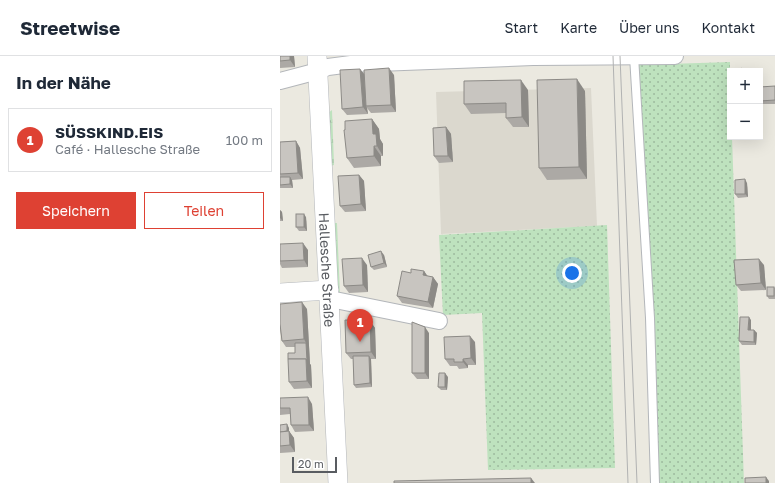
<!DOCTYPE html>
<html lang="de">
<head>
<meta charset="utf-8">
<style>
	body { margin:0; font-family:"Golos Text",sans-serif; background:#f6f6f7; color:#1f2937 }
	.controls { position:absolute; right:12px; top:12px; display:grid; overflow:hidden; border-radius:0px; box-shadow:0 4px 16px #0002 }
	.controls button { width:36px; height:36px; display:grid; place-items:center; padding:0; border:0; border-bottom:1px solid #e0e1e3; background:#fff; color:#1f2937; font:20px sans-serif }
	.scale { position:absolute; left:12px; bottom:10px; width:45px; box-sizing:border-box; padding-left:4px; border:2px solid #595c61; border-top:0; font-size:11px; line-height:14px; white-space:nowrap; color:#595c61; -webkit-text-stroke:3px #fff; paint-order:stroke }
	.you { position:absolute; left:292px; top:217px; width:14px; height:14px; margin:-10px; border:3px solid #fff; border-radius:50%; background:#1a73e8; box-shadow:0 0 0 6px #1a73e833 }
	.badge { display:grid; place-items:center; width:26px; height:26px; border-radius:50%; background:#de4133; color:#fff; font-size:13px; font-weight:700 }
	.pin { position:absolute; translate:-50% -33px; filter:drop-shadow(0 1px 2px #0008) }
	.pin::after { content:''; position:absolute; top:21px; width:14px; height:12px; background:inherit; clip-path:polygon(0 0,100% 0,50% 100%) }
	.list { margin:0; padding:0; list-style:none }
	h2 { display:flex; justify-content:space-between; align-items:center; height:52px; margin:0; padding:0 16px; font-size:17px }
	h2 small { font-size:13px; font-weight:400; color:#747a83 }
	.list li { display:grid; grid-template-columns:26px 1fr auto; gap:12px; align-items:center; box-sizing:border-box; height:64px; margin:0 8px 8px; padding:0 8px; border:1px solid #e0e1e3; border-radius:0px }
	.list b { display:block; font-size:15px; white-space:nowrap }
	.list p { margin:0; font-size:13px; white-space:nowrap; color:#747a83 }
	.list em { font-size:13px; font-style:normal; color:#747a83 }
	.actions { display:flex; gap:8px; padding:12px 16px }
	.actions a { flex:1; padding:9px 0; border:1px solid #de4133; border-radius:0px; text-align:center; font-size:14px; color:#de4133 }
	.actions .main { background:#de4133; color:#fff }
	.map { position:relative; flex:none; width:495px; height:427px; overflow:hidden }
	header { display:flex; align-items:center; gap:24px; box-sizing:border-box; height:56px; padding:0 20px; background:#fff; border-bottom:1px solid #e0e1e3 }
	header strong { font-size:19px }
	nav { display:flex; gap:22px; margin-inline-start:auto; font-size:14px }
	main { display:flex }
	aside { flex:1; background:#fff }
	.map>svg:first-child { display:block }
	.education { fill:#dbd8ce }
	.grass { fill:url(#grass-tufts) }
	.garden { fill:url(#garden-dots) }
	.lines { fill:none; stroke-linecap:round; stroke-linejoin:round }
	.service-casing { stroke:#b3b6ba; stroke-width:10 }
	.minor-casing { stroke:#b3b6ba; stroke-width:18 }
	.tertiary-casing { stroke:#b3b6ba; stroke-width:20 }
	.service { stroke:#fff; stroke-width:8 }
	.minor { stroke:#fff; stroke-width:16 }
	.tertiary { stroke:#fff; stroke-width:19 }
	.tram { stroke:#b1b2b2; stroke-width:1 }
	.wall { fill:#aca9a5 }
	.shaded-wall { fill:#8c8a86 }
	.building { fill:#c8c5c0; stroke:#8c8a86 }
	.labels { text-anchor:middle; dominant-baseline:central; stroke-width:3.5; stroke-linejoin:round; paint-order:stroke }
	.street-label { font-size:14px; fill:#595c61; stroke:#fff }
</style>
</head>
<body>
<header>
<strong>Streetwise</strong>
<nav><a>Start</a><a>Karte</a><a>Über uns</a><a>Kontakt</a></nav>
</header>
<main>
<aside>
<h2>In der Nähe<small></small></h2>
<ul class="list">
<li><span class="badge">1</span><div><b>SÜSSKIND.EIS</b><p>Café · Hallesche Straße</p></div><em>100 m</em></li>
</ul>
<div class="actions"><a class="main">Speichern</a><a>Teilen</a></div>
</aside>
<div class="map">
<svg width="495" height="427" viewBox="0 0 495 427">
	<defs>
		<pattern id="grass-tufts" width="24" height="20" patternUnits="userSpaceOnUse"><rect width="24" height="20" fill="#bee2be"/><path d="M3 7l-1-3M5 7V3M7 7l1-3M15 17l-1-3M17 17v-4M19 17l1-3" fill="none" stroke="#9dba9e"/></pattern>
		<pattern id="garden-dots" width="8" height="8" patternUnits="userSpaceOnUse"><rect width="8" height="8" fill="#bee2be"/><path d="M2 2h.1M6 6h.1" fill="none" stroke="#9dba9e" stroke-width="1.8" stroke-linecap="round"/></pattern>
	</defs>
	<rect width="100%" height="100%" fill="#ebe9e0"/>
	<polygon class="education" points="311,32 317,170 161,178 156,36"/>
	<g class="grass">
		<polygon points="52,54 54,109 50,110 48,57"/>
		<polygon points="53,167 57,167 60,239 57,236"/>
	</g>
	<g class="garden">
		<polygon points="450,6 450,81 452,81 464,427 378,427 358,9"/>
		<polygon points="327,169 335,412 208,414 202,257 163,259 159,179"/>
	</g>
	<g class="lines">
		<defs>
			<polyline id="service" points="354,0 370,262 375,427"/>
			<g id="minor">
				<polyline points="0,25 38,15 48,11 71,8 253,1 395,0"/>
				<polyline points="50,243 159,265"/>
			</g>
			<g id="tertiary">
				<path id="s1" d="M37,0L58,427"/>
				<polyline points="0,237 49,234"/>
			</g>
		</defs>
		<use href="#service" class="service-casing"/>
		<use href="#minor" class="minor-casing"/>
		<use href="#tertiary" class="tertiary-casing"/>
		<use href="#service" class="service"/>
		<use href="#minor" class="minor"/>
		<use href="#tertiary" class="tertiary"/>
		<g class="tram">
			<polyline points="333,0 348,427"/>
			<polyline points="340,0 357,427"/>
		</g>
	</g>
	<g class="wall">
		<polygon points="0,0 14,0 15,11 0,12"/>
		<polygon points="80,13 84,18 114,19 116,56 91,57 87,52 88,58 67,59 62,53"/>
		<polygon points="495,30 495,48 483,48 480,45"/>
		<polygon points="248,34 249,71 233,71 226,62 226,57 191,58 184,48"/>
		<polygon points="305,35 307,123 267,124 259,112"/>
		<polygon points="92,63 99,73 100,83 103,88 103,100 101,100 101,110 74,112 67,102"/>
		<polygon points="166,71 171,78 173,106 159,107 154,100"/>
		<polygon points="16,85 20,92 23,123 12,124 13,132 0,132 0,86"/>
		<polygon points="79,119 84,125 86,155 65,156 60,150"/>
		<polygon points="467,127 468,141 458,142 455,138"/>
		<polygon points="0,154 2,156 3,165 0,165"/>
		<polygon points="26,161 27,175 19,175 16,171"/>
		<polygon points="0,188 28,194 28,211 2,212 0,208"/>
		<polygon points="104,199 107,211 94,214 91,211"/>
		<polygon points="87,209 88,236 69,237 64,230"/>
		<polygon points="484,209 486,234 461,235 456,229"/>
		<polygon points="144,215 147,220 153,221 158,228 153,252 122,247 117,240 131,217"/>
		<polygon points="494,231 495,232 495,243 489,243 487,240"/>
		<polygon points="0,248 27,253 30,308 31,309 32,332 14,333 9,326 15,297 15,291 6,291 2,285 0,273"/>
		<polygon points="471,264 471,274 474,274 477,277 476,289 462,289 459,285"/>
		<polygon points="90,265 95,272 96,303 91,303 92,331 76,332 74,329 73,303 71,303 66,297"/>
		<polygon points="149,277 149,323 137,323 132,317"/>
		<polygon points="195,286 196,309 188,309 188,312 179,313 177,310 170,310 165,303"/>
		<polygon points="168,321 167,334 161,334 158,331"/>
		<polygon points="0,342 32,348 34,375 15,376 11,369 10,358 0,359"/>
		<polygon points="0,369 9,372 9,375 14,382 15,396 0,397"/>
	</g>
	<g class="shaded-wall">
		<polygon points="10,0 14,0 15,11 10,4"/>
		<polygon points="109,12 114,19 116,56 111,49"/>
		<polygon points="80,13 85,19 86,50 87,52 88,58 83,51"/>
		<polygon points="297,23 305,35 307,123 299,111"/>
		<polygon points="241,24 248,34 249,71 242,61"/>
		<polygon points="92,63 99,73 100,83 103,88 103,100 97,90 93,78"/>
		<polygon points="166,71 171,78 173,106 168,100"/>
		<polygon points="16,85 20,92 23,123 18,117"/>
		<polygon points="94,90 101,100 101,110 94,100"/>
		<polygon points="79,119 84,125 86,155 81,148"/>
		<polygon points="10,121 12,124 13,132 10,128"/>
		<polygon points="465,123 467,127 468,141 465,138"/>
		<polygon points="0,154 2,156 3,165 0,162"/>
		<polygon points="24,158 26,161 27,175 24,171"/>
		<polygon points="23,187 28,194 28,211 24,204"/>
		<polygon points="101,195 104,199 107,211 104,207"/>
		<polygon points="82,202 87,209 88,236 83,229"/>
		<polygon points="479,203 484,209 486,234 481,227"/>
		<polygon points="144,215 149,222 143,219"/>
		<polygon points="153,221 158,228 153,252 148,246"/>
		<polygon points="22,246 27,253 30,308 31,309 32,332 27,325 26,303 26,287 24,283"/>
		<polygon points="469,261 471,264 471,277 468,274"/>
		<polygon points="90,265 95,272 96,303 91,296"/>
		<polygon points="145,271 149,277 149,323 145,317"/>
		<polygon points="474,274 477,277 476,289 474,286"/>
		<polygon points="190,280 195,286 196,309 191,302"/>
		<polygon points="89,300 91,303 92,331 90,327"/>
		<polygon points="183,303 188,309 188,312 183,306"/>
		<polygon points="165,317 168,321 167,334 165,331"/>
		<polygon points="28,341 32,348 34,375 29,369"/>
		<polygon points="7,368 9,372 9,375 14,382 15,396 10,389 7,379"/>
		<polygon points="486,421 489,425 489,427 486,427"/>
		<polygon points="251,422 255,427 251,427"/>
	</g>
	<g class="building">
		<polygon points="0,0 10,0 10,4 0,5"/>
		<polygon points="109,12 111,49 86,50 84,14"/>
		<polygon points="461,12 465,15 459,15"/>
		<polygon points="80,13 83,51 62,53 60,14"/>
		<polygon points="297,23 299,111 259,112 257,24"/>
		<polygon points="241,24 242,61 226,62 226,47 184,48 184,25"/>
		<polygon points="495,30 495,44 480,45 480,31"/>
		<polygon points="92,63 93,78 96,78 97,90 94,90 94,100 67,102 64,74 65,74 65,65"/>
		<polygon points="166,71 168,100 154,100 153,72"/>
		<polygon points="16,85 18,117 0,118 0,86"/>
		<polygon points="79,119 81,148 60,150 58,120"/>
		<polygon points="0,121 10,121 10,128 0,129"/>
		<polygon points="465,123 465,138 455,138 455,124"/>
		<rect x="16" y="158" width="8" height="13"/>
		<polygon points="23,187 24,204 0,205 0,188"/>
		<polygon points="101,195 104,207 91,211 88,199"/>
		<polygon points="82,202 83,229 64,230 62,203"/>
		<polygon points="479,203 481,227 456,229 454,204"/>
		<polygon points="131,213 144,215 143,219 153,221 148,246 117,240 122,215 131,217"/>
		<rect x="487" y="231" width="7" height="9"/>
		<polygon points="22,246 24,283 2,285 0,268 0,248"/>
		<polygon points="460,261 469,261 468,274 474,274 474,286 459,285"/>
		<polygon points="65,264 90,265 91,296 66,297"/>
		<polygon points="132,266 145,271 145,317 132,317"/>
		<polygon points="190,280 191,302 183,303 183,306 174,306 174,303 165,303 164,281"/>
		<polygon points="15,287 26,287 27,305 26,303 8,303 8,297 15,297"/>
		<polygon points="73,300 89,300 90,327 74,329"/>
		<polygon points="8,303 26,303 27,325 9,326"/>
		<polygon points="159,317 165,317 165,331 158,331"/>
		<polygon points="28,341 29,369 11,369 10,352 0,352 0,342"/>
		<polygon points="7,368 7,375 0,376 0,369"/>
		<polygon points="9,375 10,389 0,390 0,376"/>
		<polygon points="486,421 486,427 465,427 465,422"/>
		<polygon points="251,422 251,427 114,427 114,425"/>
	</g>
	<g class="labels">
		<g class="street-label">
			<text stroke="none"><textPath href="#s1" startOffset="214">Hallesche Straße</textPath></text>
		</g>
	</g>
</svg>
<div class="controls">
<button>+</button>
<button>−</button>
</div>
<div class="scale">20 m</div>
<div class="you"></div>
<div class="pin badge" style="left:80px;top:286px">1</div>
</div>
</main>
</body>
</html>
